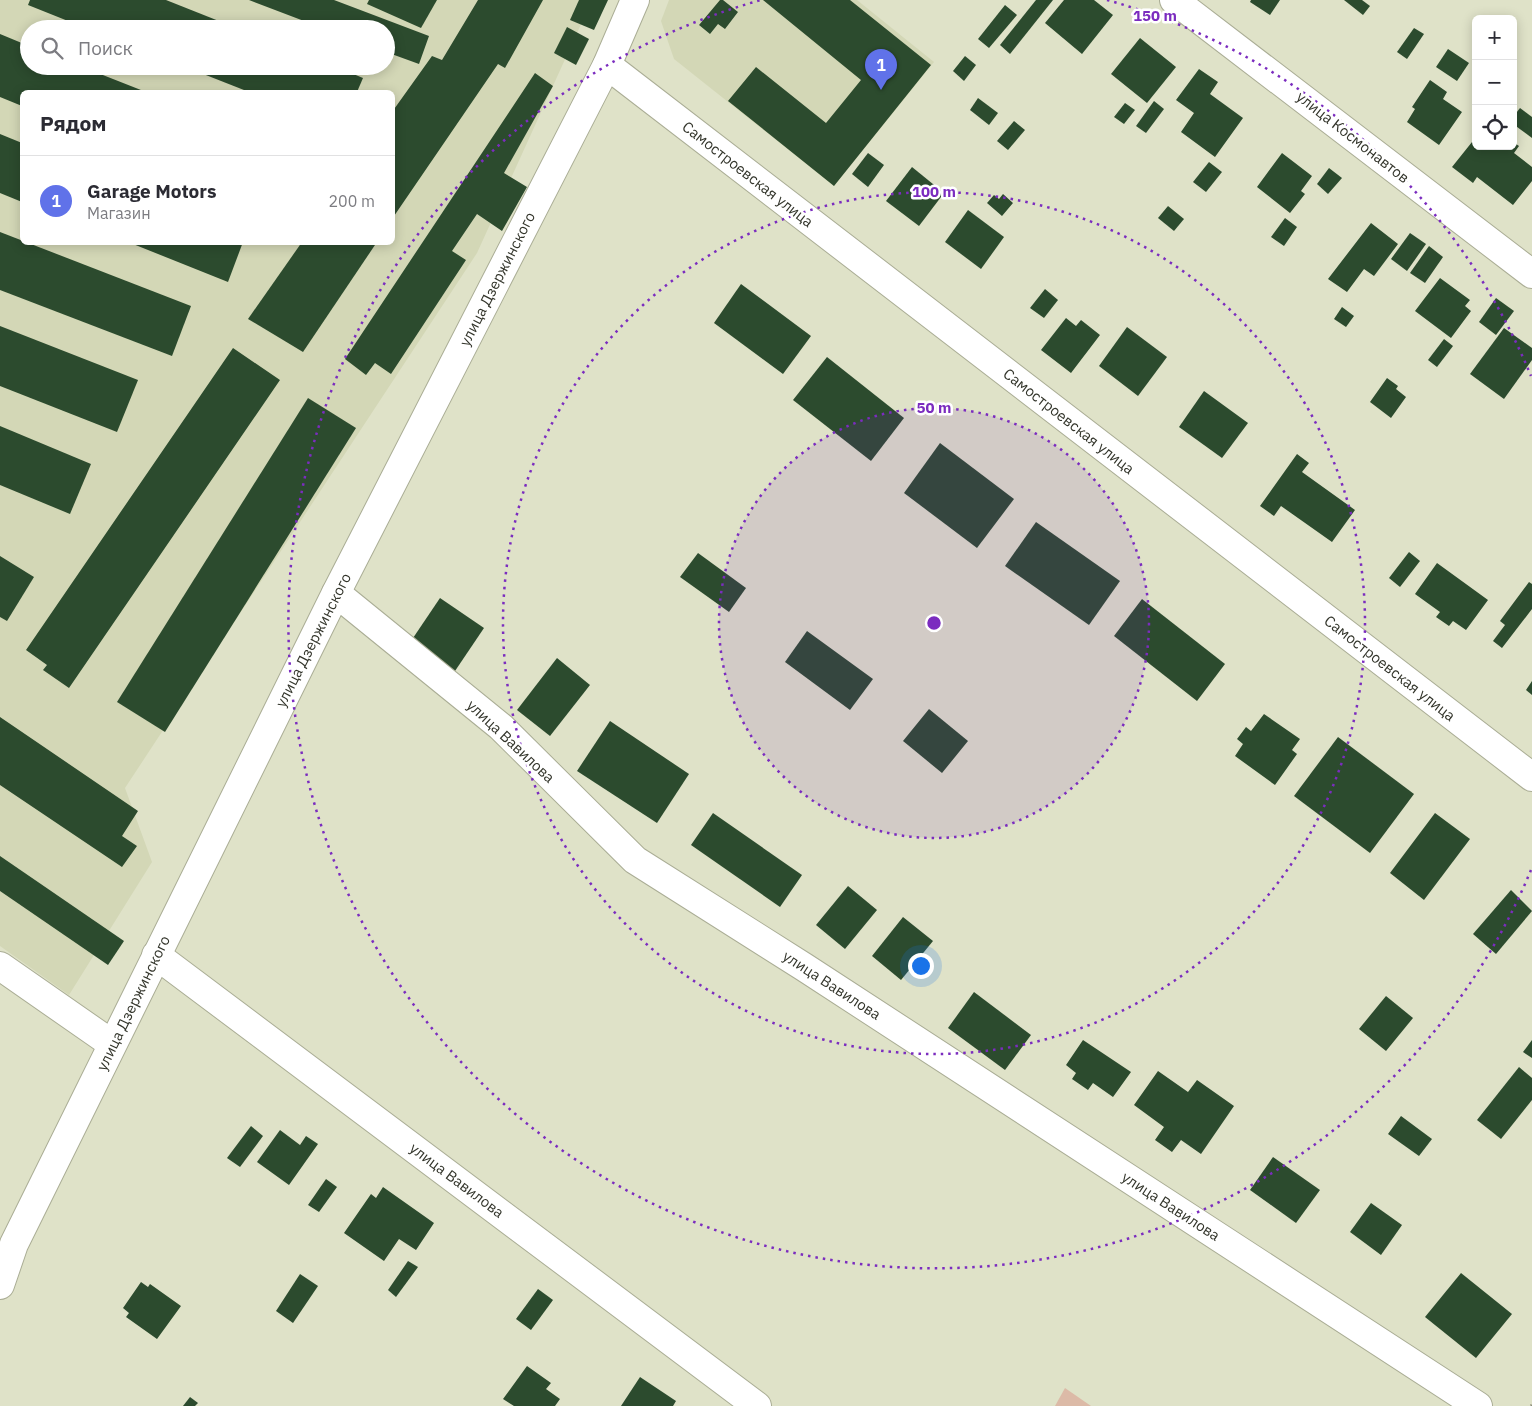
<!DOCTYPE html>
<html lang="ru">
<head>
<meta charset="utf-8">
<style>
	body { margin:0; font-family:"IBM Plex Sans",sans-serif; background:#f2f2f3; color:#2b2b33 }
	.controls { position:absolute; right:15px; top:15px; display:grid; overflow:hidden; border-radius:8px; box-shadow:0 2px 12px #0003 }
	.controls button { width:45px; height:45px; display:grid; place-items:center; padding:0; border:0; border-bottom:1px solid #e1e1e2; background:#fff; color:#2b2b33; font:25px sans-serif }
	.you { position:absolute; left:920px; top:965px; width:18px; height:18px; margin:-12px; border:4px solid #fff; border-radius:50%; background:#1a73e8; box-shadow:0 0 0 8px #1a73e833 }
	.badge { display:grid; place-items:center; width:32px; height:32px; border-radius:50%; background:#6072e9; color:#fff; font-size:16px; font-weight:700 }
	.pin { position:absolute; translate:-50% -41px; filter:drop-shadow(0 1px 2px #0008) }
	.pin::after { content:''; position:absolute; top:26px; width:18px; height:15px; background:inherit; clip-path:polygon(0 0,100% 0,50% 100%) }
	.list { margin:0; padding:0; list-style:none }
	h2 { display:flex; justify-content:space-between; align-items:center; height:65px; margin:0; padding:0 20px; font-size:21px }
	h2 small { font-size:16px; font-weight:400; color:#7c7c81 }
	.list li { display:grid; grid-template-columns:32px 1fr auto; gap:15px; align-items:center; box-sizing:border-box; height:90px; padding:0 20px; border-top:1px solid #e1e1e2 }
	.list b { display:block; font-size:19px; white-space:nowrap }
	.list p { margin:0; font-size:16px; white-space:nowrap; color:#7c7c81 }
	.list em { font-size:16px; font-style:normal; color:#7c7c81 }
	.icon { flex:none; width:28px; height:28px; fill:none; stroke:currentColor; stroke-width:2; stroke-linecap:round; stroke-linejoin:round }
	.map { position:relative; flex:none; width:1532px; height:1406px; overflow:hidden }
	.search { position:absolute; background:#fff; box-shadow:0 2px 12px #0003; left:20px; top:20px; width:375px; height:55px; display:flex; align-items:center; gap:12px; box-sizing:border-box; padding:0 18px; border-radius:28px; color:#7c7c81; font-size:19px }
	.panel { position:absolute; background:#fff; box-shadow:0 2px 12px #0003; left:20px; top:90px; width:375px; height:155px; border-radius:8px }
	.map>svg:first-child { display:block }
	.built { fill:#d3d7b6; fill-rule:evenodd }
	.green { fill:#dcbaa7 }
	.building { fill:#2c4b2e }
	.lines { fill:none; stroke-linecap:round; stroke-linejoin:round }
	.minor-casing { stroke:#aaad95; stroke-width:30 }
	.tertiary-casing { stroke:#aaad95; stroke-width:30 }
	.path { stroke:#8c8e7c; stroke-width:3; stroke-dasharray:4 2.5; stroke-linecap:butt }
	.minor { stroke:#fff; stroke-width:28 }
	.tertiary { stroke:#fff; stroke-width:28 }
	.ring { fill:none; stroke:#7b2cbf; stroke-width:2.5; stroke-dasharray:2.5 5 }
	.labels { text-anchor:middle; dominant-baseline:central; stroke-width:5; stroke-linejoin:round; paint-order:stroke }
	.street-label { font-size:15px; fill:#33352b; stroke:#fff }
	.centre { fill:#7b2cbf; stroke:#fff; stroke-width:2.5 }
	.ring-label { font-size:15px; text-anchor:middle; font-weight:bold; fill:#7b2cbf; stroke:#fff; stroke-width:5; stroke-linejoin:round; paint-order:stroke }
</style>
</head>
<body>
<div class="map">
<svg width="1532" height="1406" viewBox="0 0 1532 1406">
	<rect width="100%" height="100%" fill="#dfe2c8"/>
	<g class="built">
		<path d="M0,0H592L477,253L125,788L152,862L69,995L0,946ZM29,29H386V66H29ZM22,92H392V242H22Z"/>
		<polygon points="669,0 857,0 934,62 834,186 674,59 661,21"/>
	</g>
	<polygon class="green" points="1065,1388 1091,1406 1055,1406"/>
	<g class="building">
		<polygon points="30,0 166,0 239,29 88,29 28,5"/>
		<polygon points="249,0 334,0 429,36 419,64 386,52 386,29 325,29"/>
		<polygon points="369,0 437,0 421,28 367,4"/>
		<polygon points="478,0 543,0 505,68 498,64 392,219 392,112 432,56 442,60"/>
		<polygon points="579,0 608,0 594,30 570,20"/>
		<polygon points="720,0 723,0 738,12 725,29 718,24 710,34 699,25"/>
		<polygon points="763,0 850,0 931,65 834,186 728,101 756,67 826,123 861,80"/>
		<polygon points="1036,0 1053,0 1010,54 1000,45"/>
		<polygon points="1064,0 1094,0 1113,15 1082,54 1045,23"/>
		<polygon points="1251,0 1280,0 1270,15 1250,2"/>
		<polygon points="1344,0 1362,0 1370,6 1363,15"/>
		<polygon points="1005,5 1017,15 989,48 978,39"/>
		<polygon points="567,27 589,39 576,65 554,53"/>
		<polygon points="1414,28 1424,34 1407,59 1397,52"/>
		<polygon points="0,34 29,46 29,66 80,66 146,92 22,92 22,106 0,97"/>
		<polygon points="1140,38 1176,67 1147,103 1111,74"/>
		<polygon points="1448,49 1469,63 1457,81 1436,67"/>
		<polygon points="965,56 976,65 964,81 953,71"/>
		<polygon points="183,66 334,66 363,78 357,92 249,92"/>
		<polygon points="1199,69 1218,82 1210,94 1243,118 1215,157 1181,132 1194,113 1176,100"/>
		<polygon points="535,73 553,86 504,173 527,187 502,231 477,214 452,251 466,260 391,374 375,363 366,375 345,359"/>
		<polygon points="1430,80 1447,92 1443,99 1462,112 1439,145 1407,122 1415,109 1412,107"/>
		<polygon points="978,98 998,113 989,125 970,110"/>
		<polygon points="1154,101 1164,109 1146,133 1136,126"/>
		<polygon points="1125,103 1135,110 1124,124 1114,117"/>
		<polygon points="1520,108 1532,117 1532,138 1513,124 1513,117"/>
		<polygon points="1014,121 1025,130 1008,150 997,141"/>
		<polygon points="0,134 22,143 22,202 0,193"/>
		<polygon points="1476,137 1476,146 1490,146 1494,149 1497,146 1513,146 1513,142 1519,146 1514,153 1532,167 1532,181 1513,205 1477,177 1473,183 1452,167"/>
		<polygon points="868,153 884,165 868,187 852,174"/>
		<polygon points="1282,153 1312,176 1301,191 1305,194 1290,213 1257,187"/>
		<polygon points="1209,162 1222,172 1206,192 1193,182"/>
		<polygon points="912,167 944,193 919,226 886,201"/>
		<polygon points="1329,168 1342,178 1328,194 1317,184"/>
		<polygon points="1003,194 1013,203 1002,216 987,203 994,195 999,199"/>
		<polygon points="1168,206 1184,219 1174,231 1158,218"/>
		<polygon points="968,210 1004,237 981,269 945,242"/>
		<polygon points="1285,218 1297,227 1284,246 1271,237"/>
		<polygon points="1371,223 1398,244 1374,276 1364,269 1347,292 1328,279"/>
		<polygon points="0,232 191,306 172,356 0,290"/>
		<polygon points="1410,233 1426,244 1407,271 1391,259"/>
		<polygon points="128,242 243,242 228,282"/>
		<polygon points="302,242 377,242 303,352 248,319"/>
		<polygon points="1429,246 1443,257 1425,283 1410,273"/>
		<polygon points="1440,278 1470,300 1465,306 1471,311 1451,338 1415,311"/>
		<polygon points="741,284 811,336 783,374 714,323"/>
		<polygon points="1045,289 1058,300 1044,318 1030,308"/>
		<polygon points="1496,298 1514,311 1496,335 1479,322"/>
		<polygon points="1342,307 1354,316 1346,327 1334,319"/>
		<polygon points="1066,318 1076,326 1081,320 1100,335 1071,373 1041,350"/>
		<polygon points="0,326 138,380 117,432 0,386"/>
		<polygon points="1127,327 1167,357 1138,396 1099,366"/>
		<polygon points="1504,328 1532,348 1532,360 1504,399 1470,374"/>
		<polygon points="1444,339 1453,346 1437,367 1428,360"/>
		<polygon points="233,348 280,380 69,688 43,670 47,665 26,650"/>
		<polygon points="827,357 904,418 871,461 793,400"/>
		<polygon points="1387,378 1398,386 1396,389 1406,397 1391,418 1370,402"/>
		<polygon points="1204,391 1248,423 1222,458 1179,427"/>
		<polygon points="308,398 356,428 165,732 117,702"/>
		<polygon points="0,426 91,464 70,514 0,485"/>
		<polygon points="940,443 1014,499 977,548 904,493"/>
		<polygon points="1297,454 1309,463 1302,472 1355,510 1332,542 1281,506 1274,516 1260,506"/>
		<polygon points="1036,522 1120,581 1089,625 1005,566"/>
		<polygon points="1409,552 1420,561 1400,587 1389,578"/>
		<polygon points="698,553 746,588 729,612 680,577"/>
		<polygon points="0,556 34,577 7,621 0,617"/>
		<polygon points="1437,563 1488,600 1466,630 1453,621 1449,626 1436,617 1440,612 1415,594"/>
		<polygon points="1529,582 1532,584 1532,609 1502,648 1493,641 1505,625 1500,621"/>
		<polygon points="440,598 484,628 455,671 411,641"/>
		<polygon points="1142,599 1225,664 1197,701 1114,636"/>
		<polygon points="807,631 873,679 850,710 785,662"/>
		<polygon points="557,658 590,685 550,736 517,710"/>
		<polygon points="1532,681 1532,695 1526,690"/>
		<polygon points="929,709 968,741 942,773 903,741"/>
		<polygon points="1264,714 1300,739 1292,750 1297,754 1275,785 1235,756 1243,744 1237,739 1246,727 1251,731"/>
		<polygon points="0,717 138,811 122,836 137,846 122,867 0,785"/>
		<polygon points="610,721 689,774 657,823 577,771"/>
		<polygon points="1338,737 1414,794 1370,853 1294,796"/>
		<polygon points="713,813 802,875 780,907 691,845"/>
		<polygon points="1435,813 1470,839 1424,900 1390,873"/>
		<polygon points="0,856 124,941 108,965 0,891"/>
		<polygon points="848,886 877,910 845,949 816,925"/>
		<polygon points="1511,890 1532,911 1496,954 1473,934"/>
		<polygon points="903,917 933,941 901,980 872,956"/>
		<polygon points="974,992 1031,1035 1005,1070 948,1028"/>
		<polygon points="1386,996 1413,1018 1386,1051 1359,1029"/>
		<polygon points="1083,1040 1131,1072 1113,1097 1093,1083 1088,1090 1072,1079 1076,1073 1066,1065"/>
		<polygon points="1532,1040 1532,1058 1523,1052"/>
		<polygon points="1519,1067 1532,1078 1532,1100 1501,1139 1477,1120"/>
		<polygon points="1158,1071 1188,1092 1197,1080 1234,1106 1201,1154 1181,1140 1172,1152 1155,1140 1164,1127 1134,1105"/>
		<polygon points="1401,1116 1432,1139 1419,1156 1388,1134"/>
		<polygon points="251,1126 263,1136 240,1167 227,1158"/>
		<polygon points="280,1130 300,1145 306,1136 318,1144 289,1185 257,1162"/>
		<polygon points="1273,1157 1320,1190 1296,1223 1250,1190"/>
		<polygon points="326,1179 337,1187 319,1212 308,1205"/>
		<polygon points="383,1187 434,1223 416,1250 399,1239 384,1261 344,1233 371,1194 376,1198"/>
		<polygon points="1371,1203 1402,1225 1381,1255 1350,1232"/>
		<polygon points="408,1261 418,1267 396,1297 388,1290"/>
		<polygon points="1461,1273 1512,1314 1476,1358 1425,1317"/>
		<polygon points="300,1274 318,1286 293,1323 276,1311"/>
		<polygon points="141,1282 148,1287 150,1284 181,1306 157,1339 126,1317 129,1313 123,1308"/>
		<polygon points="538,1289 553,1300 531,1330 516,1319"/>
		<polygon points="527,1366 551,1383 546,1389 560,1399 555,1406 514,1406 503,1399"/>
		<polygon points="640,1377 676,1401 673,1406 621,1406"/>
		<polygon points="190,1397 198,1403 195,1406 183,1406"/>
	</g>
	<g class="lines">
		<defs>
			<g id="minor">
				<polyline points="1174,0 1532,274"/>
				<polyline points="607,65 1532,777"/>
				<polyline points="336,593 501,727 635,860 804,967 1478,1406"/>
				<polyline points="156,955 757,1406"/>
				<polyline points="0,966 112,1044"/>
			</g>
			<polyline id="tertiary" points="0,1285 14,1244 336,593 607,65 635,0"/>
		</defs>
		<use href="#minor" class="minor-casing"/>
		<use href="#tertiary" class="tertiary-casing"/>
		<polyline class="path" points="1531,1406 1532,1405"/>
		<use href="#minor" class="minor"/>
		<use href="#tertiary" class="tertiary"/>
	</g>
	<circle cx="934" cy="623" r="215" fill="#7b2cbf" fill-opacity=".12"/>
	<g class="ring">
		<circle cx="934" cy="623" r="215"/>
		<circle cx="934" cy="623" r="431"/>
		<path d="M1531 870A646 646 0 1 1 761 0M1107 0A646 646 0 0 1 1531 376"/>
	</g>
	<g class="labels">
		<g class="street-label">
			<text transform="translate(1353 137) rotate(38)">улица Космонавтов</text>
			<text transform="translate(748 174) rotate(38)">Самостроевская улица</text>
			<text transform="translate(497 279) rotate(-63)">улица Дзержинского</text>
			<text transform="translate(1069 421) rotate(38)">Самостроевская улица</text>
			<text transform="translate(313 640) rotate(-63)">улица Дзержинского</text>
			<text transform="translate(1390 668) rotate(38)">Самостроевская улица</text>
			<text transform="translate(511 741) rotate(43)">улица Вавилова</text>
			<text transform="translate(832 985) rotate(33)">улица Вавилова</text>
			<text transform="translate(133 1003) rotate(-64)">улица Дзержинского</text>
			<text transform="translate(457 1180) rotate(37)">улица Вавилова</text>
			<text transform="translate(1171 1206) rotate(33)">улица Вавилова</text>
		</g>
	</g>
	<circle cx="934" cy="623" r="8" class="centre"/>
	<g class="ring-label">
		<text x="1155" y="21">150 m</text>
		<text x="934" y="197">100 m</text>
		<text x="934" y="413">50 m</text>
	</g>
</svg>
<div class="controls">
<button>+</button>
<button>−</button>
<button><svg class="icon" aria-label="locate" viewBox="0 0 24 24"><circle cx="12" cy="12" r="6"/><path d="M12 2v4M12 18v4M2 12h4M18 12h4"/></svg></button>
</div>
<div class="you"></div>
<div class="pin badge" style="left:881px;top:90px">1</div>
<div class="search"><svg class="icon" aria-label="search" viewBox="0 0 24 24"><circle cx="10" cy="10" r="6"/><path d="M15 15l6 6"/></svg>Поиск</div>
<section class="panel">
<h2>Рядом<small></small></h2>
<ul class="list">
<li><span class="badge">1</span><div><b>Garage Motors</b><p>Магазин</p></div><em>200 m</em></li>
</ul>
</section>
</div>
</body>
</html>
